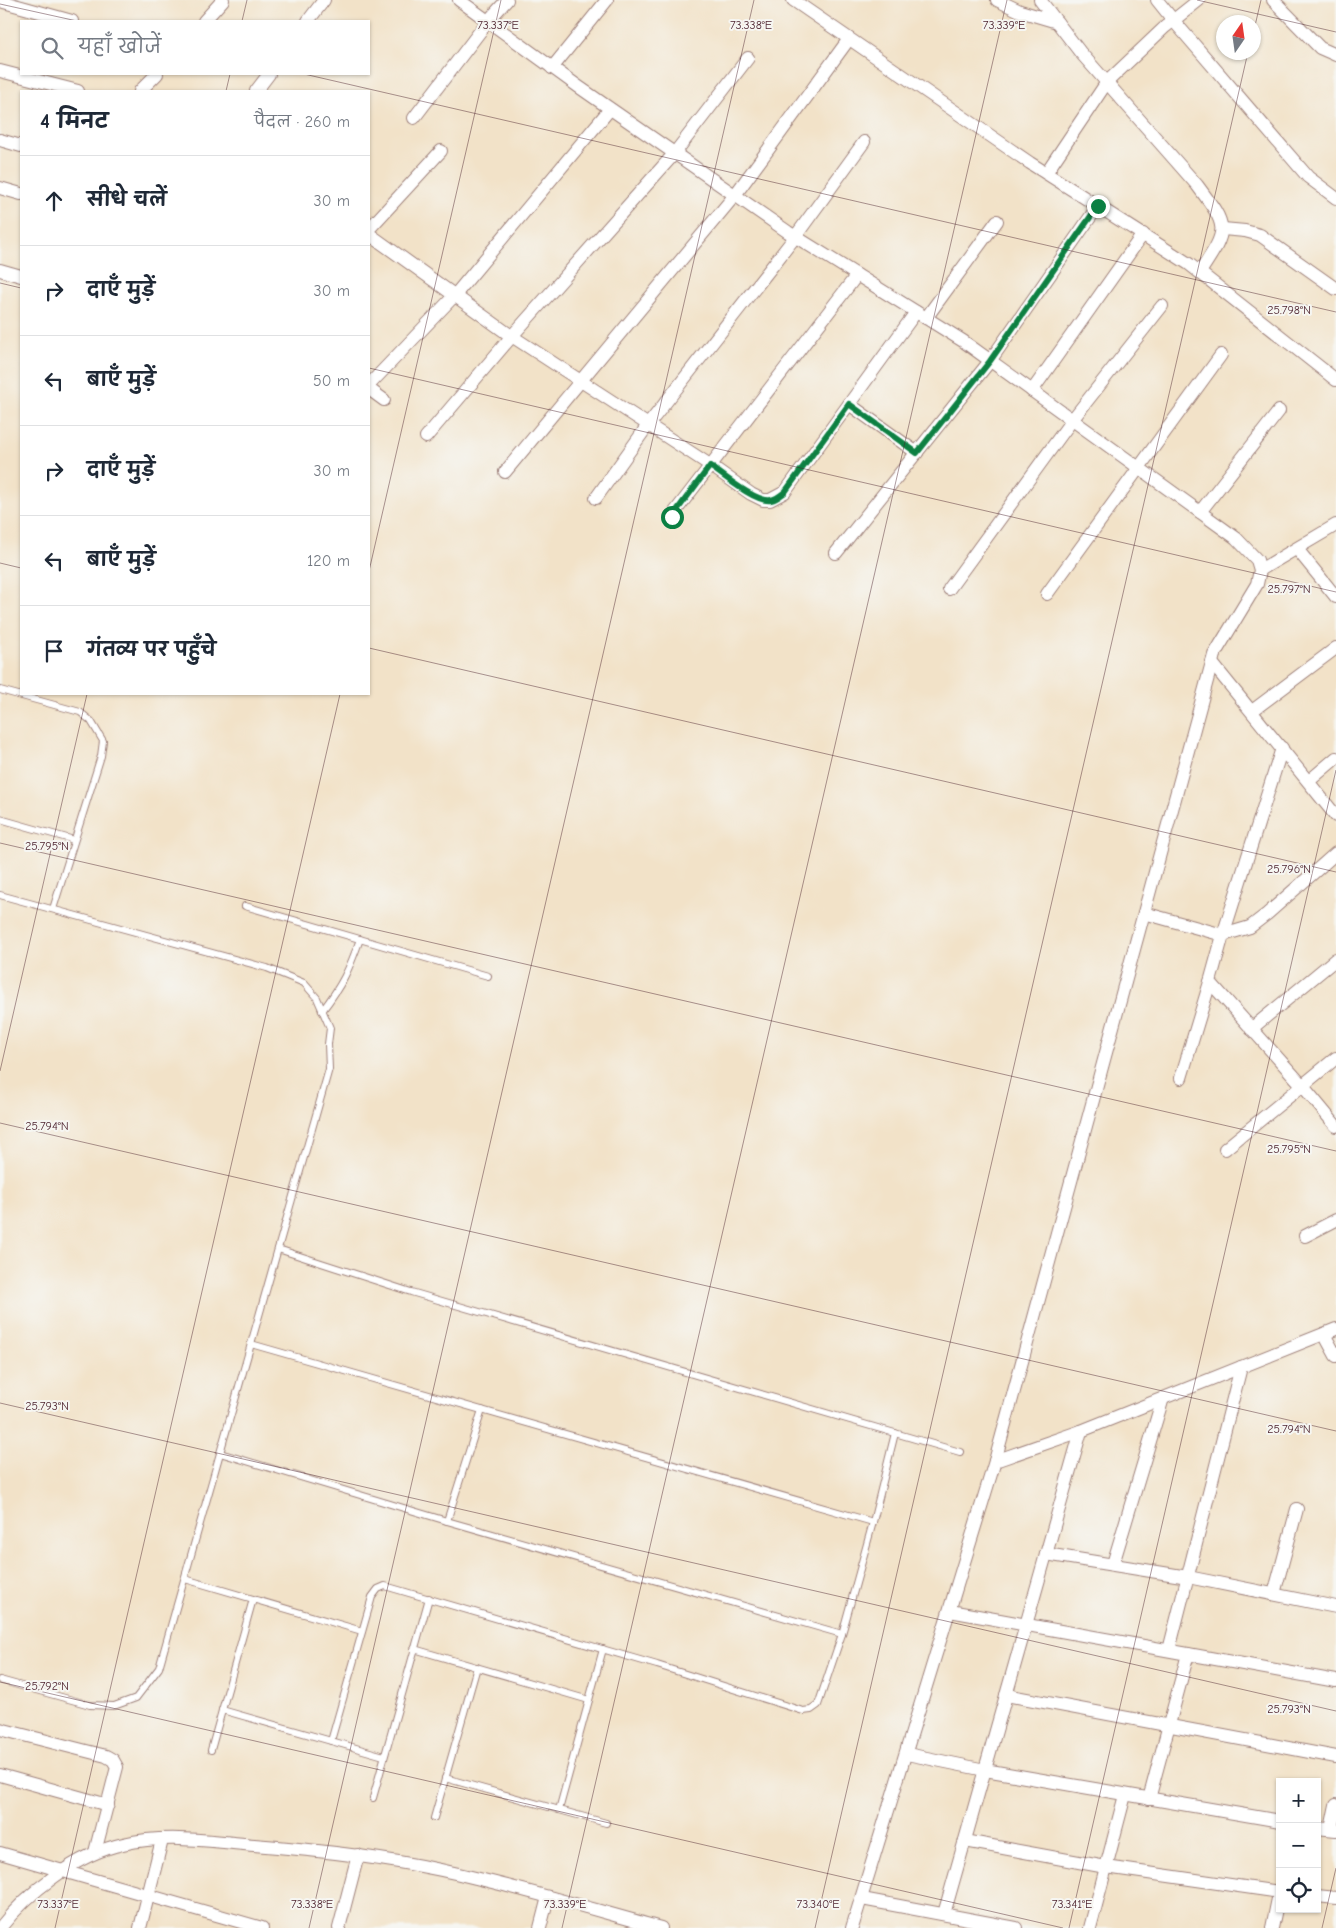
<!DOCTYPE html>
<html lang="hi">
<head>
<meta charset="utf-8">
<style>
	body { margin:0; font-family:"Comic Neue","Playpen Sans Deva",sans-serif; background:#f2f2f3; color:#1f2937 }
	.controls { position:absolute; right:15px; bottom:15px; display:grid; overflow:hidden; border-radius:0px; box-shadow:0 1px 4px #0004 }
	.controls button { width:45px; height:45px; display:grid; place-items:center; padding:0; border:0; border-bottom:1px solid #e0e1e3; background:#fff; color:#1f2937; font:25px sans-serif }
	.compass { position:absolute; left:1216px; top:15px; width:45px; height:45px; border-radius:50%; background:#fff; box-shadow:0 1px 4px #0004; rotate:13deg }
	.stop { position:absolute; width:15px; height:15px; margin:-11px; border:4px solid #0b8043; border-radius:50%; background:#fff }
	.stop.end { background:#0b8043; border-color:#fff; box-shadow:0 1px 5px #0008 }
	.list { margin:0; padding:0; list-style:none }
	h2 { display:flex; justify-content:space-between; align-items:center; height:65px; margin:0; padding:0 20px; font-size:21px }
	h2 small { font-size:16px; font-weight:400; color:#747a83 }
	.list li { display:grid; grid-template-columns:32px 1fr auto; gap:15px; align-items:center; box-sizing:border-box; height:90px; padding:0 20px; border-top:1px solid #e0e1e3 }
	.list b { display:block; font-size:19px; white-space:nowrap }
	.list em { font-size:16px; font-style:normal; color:#747a83 }
	.icon { flex:none; width:28px; height:28px; fill:none; stroke:currentColor; stroke-width:2; stroke-linecap:round; stroke-linejoin:round }
	.map { position:relative; flex:none; width:1336px; height:1928px; overflow:hidden }
	.search { position:absolute; background:#fff; box-shadow:0 1px 4px #0004; left:20px; top:20px; width:350px; height:55px; display:flex; align-items:center; gap:12px; box-sizing:border-box; padding:0 18px; border-radius:0px; color:#747a83; font-size:19px }
	.panel { position:absolute; background:#fff; box-shadow:0 1px 4px #0004; left:20px; top:90px; width:350px; height:605px; border-radius:0px }
	.map>svg:first-child { display:block }
	.lines { fill:none; stroke-linecap:round; stroke-linejoin:round }
	.lane-casing { stroke:#9e807a; stroke-width:8 }
	.street-casing { stroke:#9e807a; stroke-width:14 }
	.lane { stroke:#fff; stroke-width:6 }
	.street { stroke:#fff; stroke-width:12 }
	.route { stroke:#0b8043; stroke-width:6 }
	.ticks { fill:none; stroke:#4a1f2b; stroke-width:1; stroke-opacity:0.45 }
	.ticks-label { font-size:12px; text-anchor:middle; fill:#4a1f2b; stroke:#f6f6f2; stroke-width:4; stroke-linejoin:round; paint-order:stroke }
</style>
</head>
<body>
<div class="map">
<svg width="1336" height="1928" viewBox="0 0 1336 1928">
	<rect width="100%" height="100%" fill="#f6f6f2"/>
	<filter id="ink" filterUnits="userSpaceOnUse"><feTurbulence type="fractalNoise" baseFrequency=".02" numOctaves="2"/><feDisplacementMap in="SourceGraphic" scale="10" xChannelSelector="R" yChannelSelector="G"/><feConvolveMatrix kernelMatrix="1 2 1 2 8 2 1 2 1" color-interpolation-filters="sRGB"/></filter>
	<filter id="wash" filterUnits="userSpaceOnUse"><feTurbulence type="fractalNoise" baseFrequency=".0096" numOctaves="4" result="noise"/><feDisplacementMap in="SourceGraphic" scale="20" xChannelSelector="R" yChannelSelector="G"/><feGaussianBlur stdDeviation="1.12" result="paint"/><feColorMatrix in="noise" values="0 0 0 0 0 0 0 0 0 0 0 0 0 0 0 0 0 1.4 0 .05"/><feComposite in="paint" operator="in"/></filter>
	<g filter="url(#wash)">
		<rect width="100%" height="100%" fill="#f2e2c8"/>
	</g>
	<g filter="url(#ink)">
		<g class="lines">
			<defs>
				<g id="lane">
					<polyline points="0,690 80,712 91,721 103,741 101,756 53,909"/>
					<polyline points="0,819 74,840"/>
					<polyline points="0,895 267,968 304,983 317,998 330,1028 328,1044 329,1069 159,1668 136,1698 114,1706 90,1705 0,1680"/>
					<polyline points="245,906 488,976"/>
					<path d="M322,1011C342,985 349,970 360,939"/>
					<polyline points="278,1249 411,1292 960,1452"/>
					<polyline points="220,1453 447,1521 842,1634 873,1522 251,1344"/>
					<polyline points="447,1521 482,1410"/>
					<polyline points="873,1522 895,1433"/>
					<polyline points="185,1579 362,1631"/>
					<polyline points="414,1649 589,1700"/>
					<polyline points="222,1710 384,1756"/>
					<polyline points="331,1741 372,1597 378,1589 385,1586 657,1665 803,1711 811,1710 818,1705 842,1634"/>
					<polyline points="211,1750 253,1599"/>
					<polyline points="445,1778 606,1823"/>
					<polyline points="373,1798 429,1598"/>
					<polyline points="559,1810 603,1649"/>
					<polyline points="434,1818 477,1667"/>
				</g>
				<g id="street">
					<polyline points="459,0 579,87 788,232 963,341 1236,538 1257,560 1260,570 1257,584 1214,655 995,1461 852,1928"/>
					<polyline points="793,0 1030,163 1189,264 1336,380"/>
					<polyline points="997,0 1020,11 1057,22"/>
					<path d="M1040,0L1080,52L1197,185C1229,228 1229,228 1200,272"/>
					<polyline points="1157,0 1173,20 1308,177 1336,198"/>
					<polyline points="1273,0 1320,48 1336,55"/>
					<polyline points="0,1 72,21"/>
					<polyline points="204,21 223,0"/>
					<polyline points="308,21 324,0"/>
					<polyline points="552,68 607,0"/>
					<polyline points="0,71 78,91"/>
					<polyline points="140,91 157,74"/>
					<polyline points="256,91 269,74"/>
					<polyline points="414,118 488,21 507,0"/>
					<polyline points="0,140 21,146"/>
					<polyline points="1046,173 1107,82 1165,27 1199,0"/>
					<polyline points="0,188 21,194"/>
					<polyline points="369,229 441,151"/>
					<polyline points="1223,229 1245,231 1260,235 1336,289"/>
					<polyline points="369,234 507,333 710,465 751,494 763,500 770,500 785,492 916,312"/>
					<polyline points="0,270 21,276"/>
					<polyline points="926,318 997,221"/>
					<polyline points="369,385 455,295 610,109"/>
					<polyline points="369,389 384,400"/>
					<polyline points="1032,391 1143,234"/>
					<polyline points="849,404 917,453"/>
					<polyline points="426,437 512,336 674,154 748,58"/>
					<polyline points="505,472 735,195 849,39"/>
					<polyline points="596,498 648,425 795,237 864,142"/>
					<polyline points="1200,512 1279,411"/>
					<polyline points="671,517 857,275"/>
					<polyline points="1297,549 1336,597"/>
					<polyline points="836,553 990,361 1098,206"/>
					<polyline points="1260,570 1336,525"/>
					<polyline points="949,589 1072,420 1162,306"/>
					<polyline points="1047,594 1221,355"/>
					<polyline points="1212,663 1336,816"/>
					<polyline points="1252,711 1336,648"/>
					<polyline points="1282,748 1223,935 1250,927 1267,914 1336,853"/>
					<polyline points="1309,781 1336,758"/>
					<polyline points="1144,913 1223,935 1210,982 1302,1085 1336,1126"/>
					<polyline points="1251,1029 1336,959"/>
					<polyline points="1181,1078 1210,982"/>
					<polyline points="1225,1149 1336,1058"/>
					<polyline points="1305,1236 1336,1220"/>
					<polyline points="1324,1334 1336,1356"/>
					<polyline points="995,1461 1081,1431 1336,1329"/>
					<polyline points="1046,1554 1188,1577 1336,1607"/>
					<polyline points="1113,1564 1163,1398"/>
					<polyline points="1274,1594 1297,1509"/>
					<polyline points="950,1611 1188,1654 1149,1799"/>
					<polyline points="1169,1650 1241,1367"/>
					<polyline points="1188,1654 1336,1681"/>
					<polyline points="1006,1695 1336,1757"/>
					<polyline points="0,1729 106,1756 113,1760 117,1767 95,1852"/>
					<polyline points="907,1754 985,1770 1280,1821"/>
					<polyline points="0,1775 108,1805"/>
					<polyline points="1317,1828 1336,1830"/>
					<polyline points="1331,1829 1336,1805"/>
					<polyline points="965,1841 1106,1867 1280,1892"/>
					<polyline points="0,1853 262,1928"/>
					<polyline points="1317,1896 1336,1898"/>
					<polyline points="862,1899 1016,1928"/>
					<polyline points="944,1914 1081,1431"/>
					<path d="M0,1928C28,1892 77,1854 123,1844C166,1834 211,1841 254,1845C317,1850 380,1857 441,1870C515,1886 588,1908 661,1928"/>
					<polyline points="140,1928 162,1840"/>
					<polyline points="339,1928 358,1855"/>
					<polyline points="540,1928 548,1897"/>
					<polyline points="1090,1928 1125,1795"/>
					<polyline points="1272,1928 1280,1889"/>
				</g>
			</defs>
			<use href="#lane" class="lane-casing"/>
			<use href="#street" class="street-casing"/>
			<use href="#lane" class="lane"/>
			<use href="#street" class="street"/>
		</g>
	</g>
	<g class="lines" filter="url(#ink)">
		<path class="route" d="M672,517L710,466C723,475 756,503 771,500C777,499 781,495 785,492L849,404L917,453L990,361L1098,206"/>
	</g>
	<path class="ticks" d="M1197,0L1336,32M0,4L77,21M242,21L247,0M1254,30L1261,0M304,74L1336,312M226,91L230,74M0,283L21,288M369,368L1336,592M0,563L21,568M369,571L501,0M369,648L1336,872M0,843L1336,1151M0,1071L87,694M0,1123L1336,1431M0,1403L1336,1711M0,1682L1063,1928M55,1928L340,694M309,1928L754,0M562,1928L1007,0M815,1928L1248,52M1069,1928L1336,770M1322,1928L1336,1868"/>
	<g class="ticks-label">
		<text x="498" y="29">73.337°E</text>
		<text x="751" y="29">73.338°E</text>
		<text x="1004" y="29">73.339°E</text>
		<text x="1289" y="314">25.798°N</text>
		<text x="1289" y="593">25.797°N</text>
		<text x="47" y="850">25.795°N</text>
		<text x="1289" y="873">25.796°N</text>
		<text x="47" y="1130">25.794°N</text>
		<text x="1289" y="1153">25.795°N</text>
		<text x="47" y="1410">25.793°N</text>
		<text x="1289" y="1433">25.794°N</text>
		<text x="47" y="1690">25.792°N</text>
		<text x="1289" y="1713">25.793°N</text>
		<text x="58" y="1908">73.337°E</text>
		<text x="312" y="1908">73.338°E</text>
		<text x="565" y="1908">73.339°E</text>
		<text x="818" y="1908">73.340°E</text>
		<text x="1072" y="1908">73.341°E</text>
	</g>
</svg>
<div class="controls">
<button>+</button>
<button>−</button>
<button><svg class="icon" aria-label="locate" viewBox="0 0 24 24"><circle cx="12" cy="12" r="6"/><path d="M12 2v4M12 18v4M2 12h4M18 12h4"/></svg></button>
</div>
<svg class="compass" viewBox="-18 -18 36 36"><path d="M0-13l5 13h-10z" fill="#e53935"/><path d="M0 13l5-13h-10z" fill="#747a83"/></svg>
<div class="stop" style="left:672px;top:517px"></div>
<div class="stop end" style="left:1098px;top:206px"></div>
<div class="search"><svg class="icon" aria-label="search" viewBox="0 0 24 24"><circle cx="10" cy="10" r="6"/><path d="M15 15l6 6"/></svg>यहाँ खोजें</div>
<section class="panel">
<h2>4 मिनट<small>पैदल · 260 m</small></h2>
<ul class="list">
<li><svg class="icon" aria-label="ahead" viewBox="0 0 24 24"><path d="M12 20V5M6 11l6-6 6 6"/></svg><div><b>सीधे चलें</b></div><em>30 m</em></li>
<li><svg class="icon" aria-label="right" viewBox="0 0 24 24"><path d="M7 20v-9h11M14 6l5 5-5 5"/></svg><div><b>दाएँ मुड़ें</b></div><em>30 m</em></li>
<li><svg class="icon" aria-label="left" viewBox="0 0 24 24"><path d="M17 20v-9H6M10 6l-5 5 5 5"/></svg><div><b>बाएँ मुड़ें</b></div><em>50 m</em></li>
<li><svg class="icon" aria-label="right" viewBox="0 0 24 24"><path d="M7 20v-9h11M14 6l5 5-5 5"/></svg><div><b>दाएँ मुड़ें</b></div><em>30 m</em></li>
<li><svg class="icon" aria-label="left" viewBox="0 0 24 24"><path d="M17 20v-9H6M10 6l-5 5 5 5"/></svg><div><b>बाएँ मुड़ें</b></div><em>120 m</em></li>
<li><svg class="icon" aria-label="arrive" viewBox="0 0 24 24"><path d="M6 21V4h12l-3 4 3 4H6"/></svg><div><b>गंतव्य पर पहुँचे</b></div></li>
</ul>
</section>
</div>
</body>
</html>
